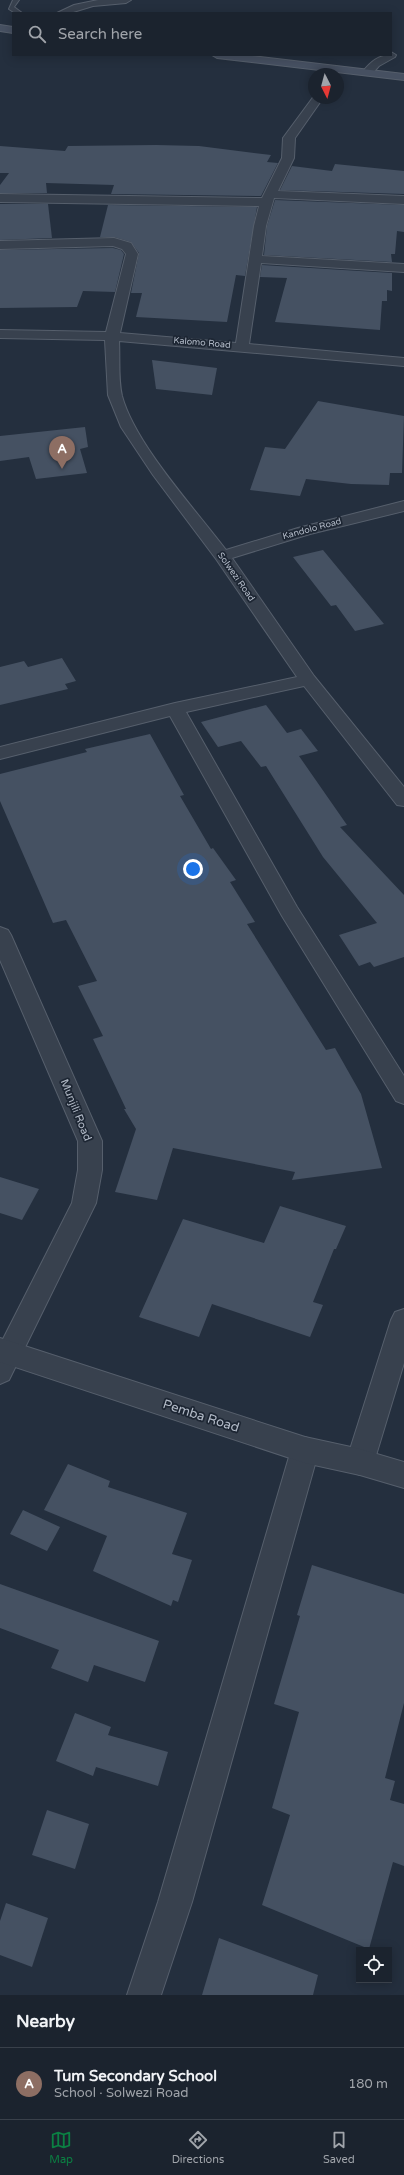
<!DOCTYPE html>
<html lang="en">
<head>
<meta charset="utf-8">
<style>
	body { margin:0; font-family:"Varela Round",sans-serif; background:#282f3a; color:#f1f3f6 }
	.controls { position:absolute; right:12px; bottom:12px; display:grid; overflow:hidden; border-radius:0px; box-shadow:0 2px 10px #0003 }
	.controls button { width:36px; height:36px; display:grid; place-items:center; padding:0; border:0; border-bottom:1px solid #39404a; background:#1b232e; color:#f1f3f6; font:20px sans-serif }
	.compass { position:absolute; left:308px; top:68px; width:36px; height:36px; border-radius:50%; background:#1b232e; box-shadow:0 2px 10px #0003; rotate:174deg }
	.you { position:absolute; left:193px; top:869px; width:14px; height:14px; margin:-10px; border:3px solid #fff; border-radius:50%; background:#1a73e8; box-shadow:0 0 0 6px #1a73e833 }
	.badge { display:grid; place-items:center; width:26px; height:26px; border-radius:50%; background:#0b8043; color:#fff; font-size:13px; font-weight:700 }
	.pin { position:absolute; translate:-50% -33px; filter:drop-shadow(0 1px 2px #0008) }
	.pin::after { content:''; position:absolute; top:21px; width:14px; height:12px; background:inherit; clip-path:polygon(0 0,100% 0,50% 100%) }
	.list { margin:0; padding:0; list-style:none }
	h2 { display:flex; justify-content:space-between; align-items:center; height:52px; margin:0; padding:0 16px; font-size:17px }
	h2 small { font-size:13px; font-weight:400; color:#a0a4aa }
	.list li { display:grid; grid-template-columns:26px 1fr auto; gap:12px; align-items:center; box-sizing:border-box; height:72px; padding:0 16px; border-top:1px solid #39404a }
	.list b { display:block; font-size:15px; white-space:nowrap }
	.list p { margin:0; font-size:13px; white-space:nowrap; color:#a0a4aa }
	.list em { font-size:13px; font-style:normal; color:#a0a4aa }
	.icon { flex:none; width:22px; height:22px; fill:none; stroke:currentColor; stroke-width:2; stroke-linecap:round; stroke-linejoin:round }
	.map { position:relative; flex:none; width:404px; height:1995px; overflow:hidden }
	.search { position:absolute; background:#1b232e; box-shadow:0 2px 10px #0003; left:12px; right:12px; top:12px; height:44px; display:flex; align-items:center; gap:10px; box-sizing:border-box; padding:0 14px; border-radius:0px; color:#a0a4aa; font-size:15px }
	.sheet { height:124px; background:#1b232e }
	nav { display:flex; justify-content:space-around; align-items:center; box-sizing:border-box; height:56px; border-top:1px solid #39404a; background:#1b232e; font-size:11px; color:#a0a4aa }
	nav a { display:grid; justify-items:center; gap:2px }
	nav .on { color:#0b8043 }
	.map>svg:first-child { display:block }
	.building { fill:#455162 }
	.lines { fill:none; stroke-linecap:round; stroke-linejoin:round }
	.service-casing { stroke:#565f6c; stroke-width:2 }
	.minor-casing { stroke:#565f6c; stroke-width:2 }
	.tertiary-casing { stroke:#565f6c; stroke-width:2 }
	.secondary-casing { stroke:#565f6c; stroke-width:2 }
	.service { fill:#38414e; fill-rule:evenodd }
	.minor { fill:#38414e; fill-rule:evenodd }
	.tertiary { fill:#38414e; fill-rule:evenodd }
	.secondary { fill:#465061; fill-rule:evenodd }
	.labels { text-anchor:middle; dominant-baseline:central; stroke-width:3.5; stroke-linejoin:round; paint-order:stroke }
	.far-street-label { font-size:9px; fill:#b4bcc9; stroke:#1d2633 }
	.street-label { font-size:11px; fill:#b4bcc9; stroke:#1d2633 }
	.near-street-label { font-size:13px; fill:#b4bcc9; stroke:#1d2633 }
</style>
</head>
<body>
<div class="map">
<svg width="404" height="1995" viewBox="0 0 404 1995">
	<rect width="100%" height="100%" fill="#242f3e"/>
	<g class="building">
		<polygon points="156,145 199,146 271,155 267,162 278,163 261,196 111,194 114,185 46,183 47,193 0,193 0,185 9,173 0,173 0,146 65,151 68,146"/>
		<polygon points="335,164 404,171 404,194 280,190 292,166 332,171"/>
		<polygon points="275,200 404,205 404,232 397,231 395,254 391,254 392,262 264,255 267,226"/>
		<polygon points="0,204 48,204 52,238 0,240"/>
		<polygon points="108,205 257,207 245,276 236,275 227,322 136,317 142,293 131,293 139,253 131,242 114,237 100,237"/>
		<polygon points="113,248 121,250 124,254 115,292 83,291 77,307 0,308 0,250"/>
		<polygon points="262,265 392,273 392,291 387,290 387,301 382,301 380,330 275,322 287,278 260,277"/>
		<polygon points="152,360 217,368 212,395 156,389"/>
		<polygon points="318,401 404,416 402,473 390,473 389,485 351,484 306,479 300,496 250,490 265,447 285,449"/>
		<polygon points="85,427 88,447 80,449 87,473 36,479 29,457 0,461 0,436"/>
		<polygon points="323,550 384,624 355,631 336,605 331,606 293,557"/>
		<polygon points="62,658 76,681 65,684 68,689 0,705 0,667 24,661 28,667"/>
		<polygon points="266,705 287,733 301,729 318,751 299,756 347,825 340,827 404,895 404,957 374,967 370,962 359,966 339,935 377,923 323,857 266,766 261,767 241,741 218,747 201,722"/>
		<polygon points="150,734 184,795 180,796 211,849 213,848 236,880 230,882 255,922 247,924 326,1050 335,1048 361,1094 382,1168 292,1180 295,1172 173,1148 157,1200 115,1192 136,1129 124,1109 126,1109 93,1039 103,1036 78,986 97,981 66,920 53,923 0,801 0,774 87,752 85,749"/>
		<polygon points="0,1177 39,1189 22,1220 0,1213"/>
		<polygon points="280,1206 346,1226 336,1249 334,1249 313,1302 323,1305 310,1337 212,1304 199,1337 139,1317 183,1219 264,1243"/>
		<polygon points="68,1464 110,1481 108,1487 187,1513 172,1554 192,1560 178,1602 173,1600 171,1606 93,1571 107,1536 44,1510"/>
		<polygon points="23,1510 60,1527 47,1551 10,1534"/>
		<polygon points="312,1565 404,1594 404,1703 385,1778 395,1781 390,1800 404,1804 404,1866 393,1862 369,1949 262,1905 290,1815 272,1808 299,1712 274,1704 300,1616 297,1615"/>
		<polygon points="0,1584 159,1641 145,1682 94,1665 88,1682 51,1668 59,1650 0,1628"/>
		<polygon points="75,1713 111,1727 108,1735 168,1752 158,1786 96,1767 93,1776 56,1761"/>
		<polygon points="47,1810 89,1824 75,1869 32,1855"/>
		<polygon points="6,1903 48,1918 32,1967 0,1955 0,1921"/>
		<polygon points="219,1938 318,1975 313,1995 202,1995"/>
	</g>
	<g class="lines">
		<defs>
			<polygon id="service" points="13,0 19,0 14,7 22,13 15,13 9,9"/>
			<g id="minor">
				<polygon points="98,0 131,0 126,3 93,6 70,13 57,13 74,5"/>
				<path d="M391,52L396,55L395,57L379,66L371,75H363L362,73C369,63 378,55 391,55Z"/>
				<path d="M314,96V98H323L295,138L294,158L278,191L404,196V204L274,198L266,226L262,256L404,264V272L261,263L249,344L404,358V366L119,341C120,358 118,379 122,396C135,444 195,509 226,550L298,528L404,501V511L310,534L232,558L314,676L404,787V806L397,805L304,686L186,712L297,907L404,1076V1104L396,1101L282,916L170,716L0,759V747L175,703L297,677L216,559L153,475L121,427L108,395L105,340L0,338V330L106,332L126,254L122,249L113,246L0,249V241L114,238L131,243L138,254L120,333L236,343L254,226L259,206L0,202V194L262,198L282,158L283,138Z"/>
				<polygon points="0,927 8,930 11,935 102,1141 102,1170 96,1203 9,1380 0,1384 0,1345 72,1203 78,1170 78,1141 0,960"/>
				<polygon points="404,1309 404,1363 374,1462 370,1471 360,1475 350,1471 346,1462 391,1320 395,1312"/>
				<polygon points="305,1437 315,1441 319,1450 192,1902 161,1995 127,1995 158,1902 291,1450 295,1441"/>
			</g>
			<polygon id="tertiary" points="0,1338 305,1437 360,1449 404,1462 404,1488 360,1475 305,1463 0,1362"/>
			<g id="secondary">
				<polygon points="0,25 13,27 13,33 0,31"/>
				<polygon points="212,55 243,55 404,74 404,80 217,58"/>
			</g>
		</defs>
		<use href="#service" class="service-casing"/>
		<use href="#minor" class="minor-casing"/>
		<use href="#tertiary" class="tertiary-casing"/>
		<use href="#secondary" class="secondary-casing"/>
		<use href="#service" class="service"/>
		<use href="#minor" class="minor"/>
		<use href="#tertiary" class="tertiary"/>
		<use href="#secondary" class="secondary"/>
	</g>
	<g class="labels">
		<g class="far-street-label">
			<text transform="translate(202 343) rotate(5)">Kalomo Road</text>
			<text transform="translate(312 529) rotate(-15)">Kandolo Road</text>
			<text transform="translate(236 577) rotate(55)">Solwezi Road</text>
		</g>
		<g class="street-label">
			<text transform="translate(76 1110) rotate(68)">Munjili Road</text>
		</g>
		<g class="near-street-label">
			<text transform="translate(201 1416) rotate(18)">Pemba Road</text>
		</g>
	</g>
</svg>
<div class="controls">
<button><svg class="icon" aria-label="locate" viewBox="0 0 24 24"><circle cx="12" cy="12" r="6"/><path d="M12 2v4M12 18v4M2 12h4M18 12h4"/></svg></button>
</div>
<svg class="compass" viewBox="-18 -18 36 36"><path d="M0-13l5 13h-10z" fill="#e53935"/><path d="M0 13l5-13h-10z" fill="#a0a4aa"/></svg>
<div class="you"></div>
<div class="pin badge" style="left:62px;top:469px;background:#8d6e63">A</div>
<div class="search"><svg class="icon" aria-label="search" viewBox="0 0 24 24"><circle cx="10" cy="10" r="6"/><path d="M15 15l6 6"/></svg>Search here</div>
</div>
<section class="sheet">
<h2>Nearby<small></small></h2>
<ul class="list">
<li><span class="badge" style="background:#8d6e63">A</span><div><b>Tum Secondary School</b><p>School · Solwezi Road</p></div><em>180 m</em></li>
</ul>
</section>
<nav>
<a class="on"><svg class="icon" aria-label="map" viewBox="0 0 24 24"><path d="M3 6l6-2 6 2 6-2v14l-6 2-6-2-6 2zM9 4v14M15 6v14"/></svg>Map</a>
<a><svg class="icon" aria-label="directions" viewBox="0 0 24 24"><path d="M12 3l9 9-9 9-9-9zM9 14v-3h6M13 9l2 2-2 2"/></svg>Directions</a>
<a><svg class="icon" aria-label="saved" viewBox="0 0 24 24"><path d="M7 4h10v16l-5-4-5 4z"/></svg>Saved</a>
</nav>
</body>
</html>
